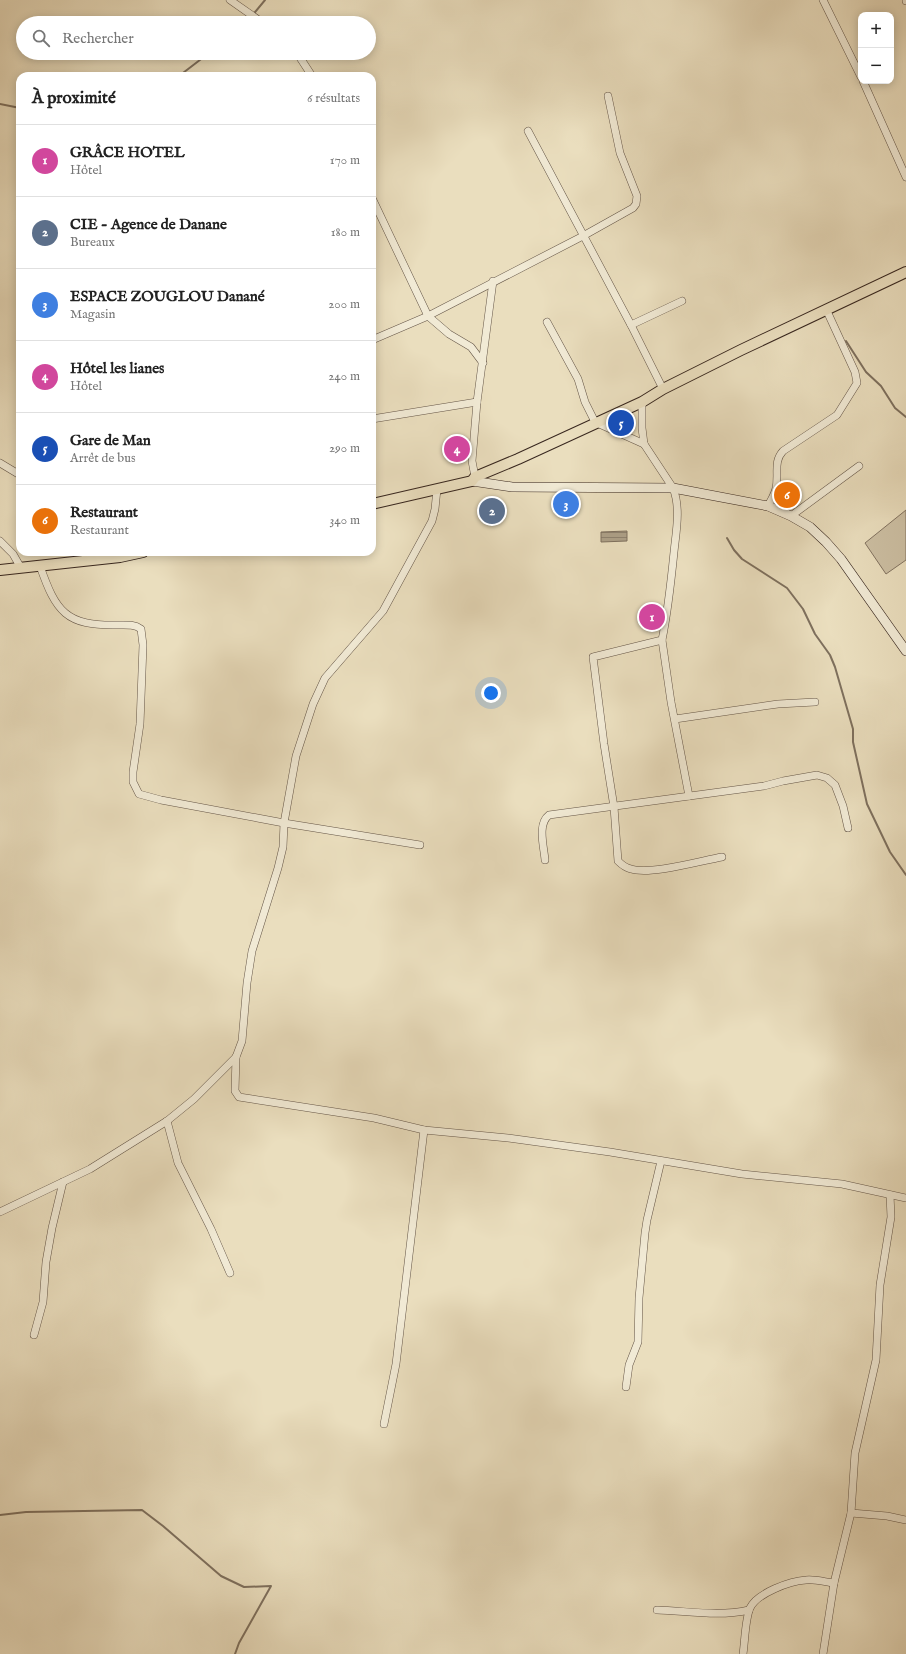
<!DOCTYPE html>
<html lang="fr">
<head>
<meta charset="utf-8">
<style>
	body { margin:0; font-family:"IM FELL English",serif; background:#f2f2f2; color:#222 }
	.controls { position:absolute; right:12px; top:12px; display:grid; overflow:hidden; border-radius:8px; box-shadow:0 2px 10px #0003 }
	.controls button { width:36px; height:36px; display:grid; place-items:center; padding:0; border:0; border-bottom:1px solid #e0e0e0; background:#fff; color:#222; font:20px sans-serif }
	.you { position:absolute; left:491px; top:693px; width:14px; height:14px; margin:-10px; border:3px solid #fff; border-radius:50%; background:#1a73e8; box-shadow:0 0 0 6px #1a73e833 }
	.badge { display:grid; place-items:center; width:26px; height:26px; border-radius:50%; background:#0f766e; color:#fff; font-size:13px; font-weight:700 }
	.pin { position:absolute; translate:-50% -50%; border:2px solid #fff; box-shadow:0 1px 4px #0006 }
	.list { margin:0; padding:0; list-style:none }
	h2 { display:flex; justify-content:space-between; align-items:center; height:52px; margin:0; padding:0 16px; font-size:17px }
	h2 small { font-size:13px; font-weight:400; color:#767676 }
	.list li { display:grid; grid-template-columns:26px 1fr auto; gap:12px; align-items:center; box-sizing:border-box; height:72px; padding:0 16px; border-top:1px solid #e0e0e0 }
	.list b { display:block; font-size:15px; white-space:nowrap }
	.list p { margin:0; font-size:13px; white-space:nowrap; color:#767676 }
	.list em { font-size:13px; font-style:normal; color:#767676 }
	.icon { flex:none; width:22px; height:22px; fill:none; stroke:currentColor; stroke-width:2; stroke-linecap:round; stroke-linejoin:round }
	.map { position:relative; flex:none; width:906px; height:1654px; overflow:hidden }
	.search { position:absolute; background:#fff; box-shadow:0 2px 10px #0003; left:16px; top:16px; width:360px; height:44px; display:flex; align-items:center; gap:10px; box-sizing:border-box; padding:0 14px; border-radius:22px; color:#767676; font-size:15px }
	.panel { position:absolute; background:#fff; box-shadow:0 2px 10px #0003; left:16px; top:72px; width:360px; height:484px; border-radius:12px }
	.map>svg:first-child { display:block }
	.pitch { fill:#ccbfa3; stroke:#827361 }
	.water { fill:url(#water-rules); stroke:#7e705e }
	.lines { fill:none; stroke-linecap:round; stroke-linejoin:round }
	.stream { stroke:#7e705e; stroke-width:2 }
	.street-casing { stroke:#645547; stroke-width:8 }
	.secondary-casing { stroke:#38271f; stroke-width:10 }
	.primary-casing { stroke:#38271f; stroke-width:12 }
	.street { stroke:#f1ead5; stroke-width:7 }
	.secondary { stroke:#f1ead5; stroke-width:9 }
	.primary { stroke:#eadebe; stroke-width:10 }
</style>
</head>
<body>
<div class="map">
<svg width="906" height="1654" viewBox="0 0 906 1654">
	<defs>
		<pattern id="water-rules" width="6" height="5" patternUnits="userSpaceOnUse"><rect width="6" height="5" fill="#ada088"/><path d="M0 2.5h6" fill="none" stroke="#8e826f"/></pattern>
	</defs>
	<rect width="100%" height="100%" fill="#eadebe"/>
	<filter id="stains"><feTurbulence type="fractalNoise" baseFrequency=".005" numOctaves="4"/><feColorMatrix values="0 0 0 0 .2 0 0 0 0 .09 0 0 0 0 .02 0 0 0 .5 -.17"/></filter>
	<radialGradient id="worn" r=".72"><stop offset=".6" stop-color="#630" stop-opacity="0"/><stop offset="1" stop-color="#630" stop-opacity=".3"/></radialGradient>
	<polygon class="pitch" points="906,510 906,560 886,574 865,543"/>
	<polygon class="water" points="627,531 627,541 601,542 601,532"/>
	<g class="lines">
		<g class="stream">
			<polyline points="246,23 265,0"/>
			<polyline points="179,76 209,53"/>
			<polyline points="0,104 20,108"/>
			<polyline points="846,341 866,372 881,386 895,408 906,417"/>
			<polyline points="727,538 734,550 742,559 787,588 803,609 815,634 830,655 835,667 853,729 853,742 867,804 890,852 906,875"/>
			<polyline points="0,1515 26,1512 142,1510 163,1526 221,1576 244,1587 271,1586 239,1643 235,1654"/>
		</g>
		<defs>
			<g id="street">
				<polyline points="230,0 263,23"/>
				<polyline points="823,0 861,77"/>
				<polyline points="906,0 906,1"/>
				<polyline points="297,53 312,76"/>
				<polyline points="863,81 906,177"/>
				<polyline points="528,131 631,325 663,389"/>
				<polyline points="372,198 428,316 449,334 471,347 483,363"/>
				<polyline points="547,322 578,379 585,402 595,422 644,444"/>
				<polyline points="631,325 682,301"/>
				<polyline points="372,340 428,316 583,236 633,208 636,204 637,196 620,153 608,96"/>
				<path d="M642,402V428L644,444L673,488C681,508 676,532 674,552C671,582 668,611 662,640L593,657L604,744L614,807L618,861C622,865 626,868 631,869C651,875 700,861 722,857"/>
				<polyline points="372,419 477,402"/>
				<polyline points="0,463 20,475"/>
				<polyline points="475,477 472,461 477,402 493,281"/>
				<path d="M768,506C771,500 775,494 776,488C779,474 773,462 783,451L837,415L857,383L855,372L826,309"/>
				<polyline points="791,516 859,466"/>
				<polyline points="0,541 13,554 21,568"/>
				<path d="M40,566C56,612 66,626 117,625C126,625 134,624 141,629L143,645L140,724L133,772V782L139,794L161,800L284,823L420,845"/>
				<polyline points="662,640 671,702 689,796"/>
				<polyline points="675,719 778,704 815,702"/>
				<path d="M545,860C544,847 537,824 549,815L764,786L783,781L817,775L827,778L835,785L843,806L848,828"/>
				<polyline points="236,1057 235,1091 239,1097 374,1118 424,1130 508,1138 610,1152 742,1174 842,1184 906,1198"/>
				<polyline points="167,1121 178,1163 211,1229 230,1273"/>
				<polyline points="0,1212 90,1169 167,1121 194,1099 236,1057 242,1041 247,983 252,951 278,868 283,847 284,823 296,756 313,704 325,678 383,611 432,521 435,509 437,489"/>
				<polyline points="34,1335 43,1302 46,1262 52,1228 63,1182"/>
				<polyline points="626,1387 629,1365 638,1342 639,1298 645,1233 647,1220 661,1161"/>
				<polyline points="384,1424 396,1364 424,1130"/>
				<polyline points="851,1513 887,1516 906,1520"/>
				<path d="M657,1610C688,1611 719,1617 749,1610"/>
				<path d="M743,1654C745,1641 745,1620 750,1608C757,1593 790,1581 806,1580C815,1579 825,1582 834,1583"/>
				<polyline points="823,1654 834,1583 851,1513 855,1453 876,1360 880,1285 891,1217 890,1195"/>
			</g>
			<polyline id="secondary" points="472,481 512,487 673,488 768,506 791,516 810,527 826,542 841,559 906,651"/>
			<g id="primary">
				<polyline points="372,504 472,481 475,477 518,459 642,402 663,389 741,350 906,272"/>
				<polyline points="0,570 120,557 143,552"/>
			</g>
		</defs>
		<use href="#street" class="street-casing"/>
		<use href="#secondary" class="secondary-casing"/>
		<use href="#primary" class="primary-casing"/>
		<use href="#street" class="street"/>
		<use href="#secondary" class="secondary"/>
		<use href="#primary" class="primary"/>
	</g>
	<rect width="100%" height="100%" filter="url(#stains)"/>
	<rect width="100%" height="100%" fill="url(#worn)"/>
</svg>
<div class="controls">
<button>+</button>
<button>−</button>
</div>
<div class="you"></div>
<div class="pin badge" style="left:652px;top:617px;background:#d1479c">1</div>
<div class="pin badge" style="left:492px;top:511px;background:#5c6f8a">2</div>
<div class="pin badge" style="left:566px;top:504px;background:#3f7fe0">3</div>
<div class="pin badge" style="left:457px;top:449px;background:#d1479c">4</div>
<div class="pin badge" style="left:621px;top:423px;background:#1a4fb4">5</div>
<div class="pin badge" style="left:787px;top:495px;background:#e8710a">6</div>
<div class="search"><svg class="icon" aria-label="search" viewBox="0 0 24 24"><circle cx="10" cy="10" r="6"/><path d="M15 15l6 6"/></svg>Rechercher</div>
<section class="panel">
<h2>À proximité<small>6 résultats</small></h2>
<ul class="list">
<li><span class="badge" style="background:#d1479c">1</span><div><b>GRÂCE HOTEL</b><p>Hôtel</p></div><em>170 m</em></li>
<li><span class="badge" style="background:#5c6f8a">2</span><div><b>CIE - Agence de Danane</b><p>Bureaux</p></div><em>180 m</em></li>
<li><span class="badge" style="background:#3f7fe0">3</span><div><b>ESPACE ZOUGLOU Danané</b><p>Magasin</p></div><em>200 m</em></li>
<li><span class="badge" style="background:#d1479c">4</span><div><b>Hôtel les lianes</b><p>Hôtel</p></div><em>240 m</em></li>
<li><span class="badge" style="background:#1a4fb4">5</span><div><b>Gare de Man</b><p>Arrêt de bus</p></div><em>290 m</em></li>
<li><span class="badge" style="background:#e8710a">6</span><div><b>Restaurant</b><p>Restaurant</p></div><em>340 m</em></li>
</ul>
</section>
</div>
</body>
</html>
